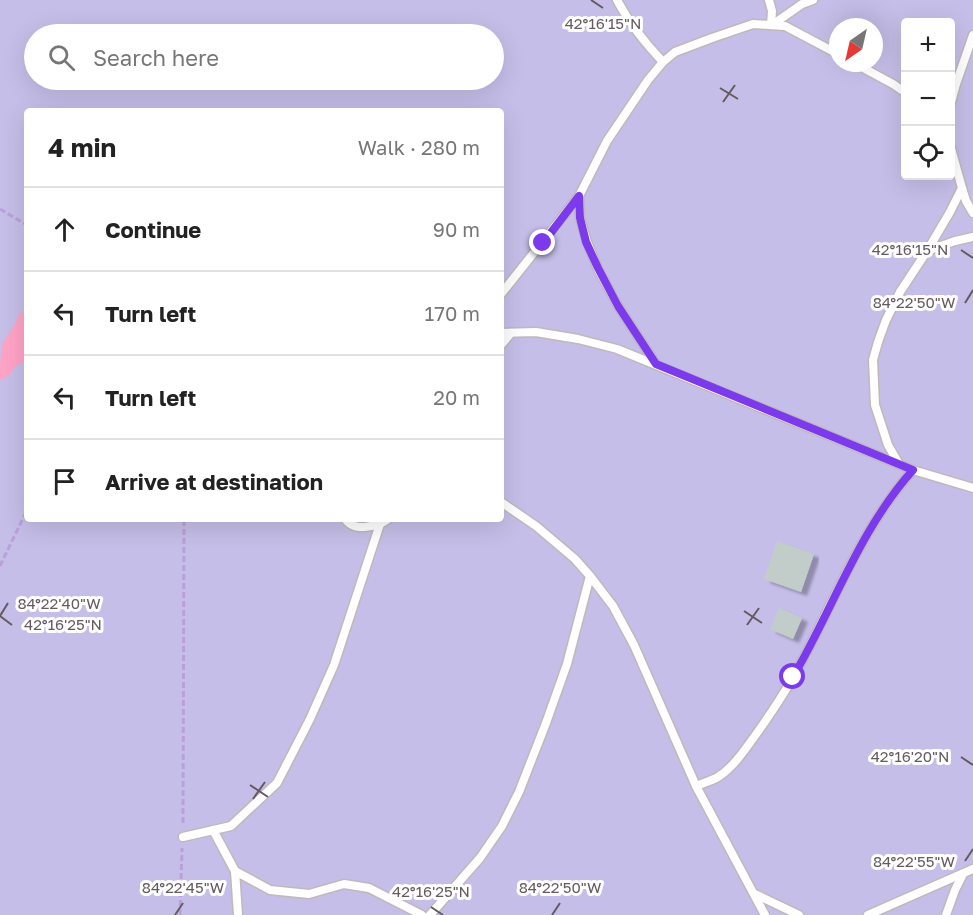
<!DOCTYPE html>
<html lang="en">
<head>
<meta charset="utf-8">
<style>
	body { margin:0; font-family:"Golos Text",sans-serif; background:#f6f6f6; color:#222 }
	.controls { position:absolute; right:18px; top:18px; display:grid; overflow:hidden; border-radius:6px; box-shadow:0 6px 24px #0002 }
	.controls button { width:54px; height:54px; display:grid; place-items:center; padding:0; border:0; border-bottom:2px solid #e0e0e0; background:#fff; color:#222; font:30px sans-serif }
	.compass { position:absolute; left:829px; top:18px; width:54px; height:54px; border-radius:50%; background:#fff; box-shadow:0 6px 24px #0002; rotate:214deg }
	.stop { position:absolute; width:18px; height:18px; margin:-14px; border:4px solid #7c3aed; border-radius:50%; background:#fff }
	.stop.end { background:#7c3aed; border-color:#fff; box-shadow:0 2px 6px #0008 }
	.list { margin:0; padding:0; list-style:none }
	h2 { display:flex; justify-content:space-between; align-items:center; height:78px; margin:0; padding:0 24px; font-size:26px }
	h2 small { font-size:20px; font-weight:400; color:#767676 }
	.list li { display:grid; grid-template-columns:39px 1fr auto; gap:18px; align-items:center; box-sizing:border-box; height:84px; padding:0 24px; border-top:2px solid #e0e0e0 }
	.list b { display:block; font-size:22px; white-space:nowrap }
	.list em { font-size:20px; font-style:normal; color:#767676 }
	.icon { flex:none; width:33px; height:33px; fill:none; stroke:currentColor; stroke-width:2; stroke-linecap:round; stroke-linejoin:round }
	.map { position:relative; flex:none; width:973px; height:915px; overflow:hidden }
	.search { position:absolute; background:#fff; box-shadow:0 6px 24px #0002; left:24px; top:24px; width:480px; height:66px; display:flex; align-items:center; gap:15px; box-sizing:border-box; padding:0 21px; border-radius:33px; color:#767676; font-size:22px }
	.panel { position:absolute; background:#fff; box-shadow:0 6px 24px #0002; left:24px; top:108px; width:480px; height:414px; border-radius:6px }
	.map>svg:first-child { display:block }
	.green { fill:#c5bee8; fill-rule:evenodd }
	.water { fill:#ffa3c6 }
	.building { fill:#c2cdca; filter:url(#shadow) }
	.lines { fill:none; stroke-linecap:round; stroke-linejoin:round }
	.service-casing { stroke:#c0b8ba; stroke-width:11 }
	.path { stroke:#baa0da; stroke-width:3; stroke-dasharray:6 3; stroke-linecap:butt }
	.service { stroke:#fff; stroke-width:8 }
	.route { stroke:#7c3aed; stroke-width:8 }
	.ticks { fill:none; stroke:#655b5e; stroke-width:2 }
	.ticks-label { font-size:15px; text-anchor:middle; fill:#655b5e; stroke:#fff; stroke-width:6; stroke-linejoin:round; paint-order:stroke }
</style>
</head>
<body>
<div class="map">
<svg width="973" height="915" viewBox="0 0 973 915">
	<defs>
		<filter id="shadow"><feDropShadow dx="6" dy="4" stdDeviation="1.5" flood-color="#0004"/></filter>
	</defs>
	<rect width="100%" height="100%" fill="#e3efee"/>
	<path class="green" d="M0,0H973V915H0ZM906,22H950V176H906ZM838,27H874V63H838ZM34,34H494V80H34ZM27,111H501V519H27Z"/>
	<path class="water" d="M24,311L27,312V357L24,361L15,367L9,375L0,380C0,369 0,356 2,345C6,336 17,325 18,315Z"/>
	<g class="building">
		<polygon points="777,541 814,554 801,592 764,579"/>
		<polygon points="779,608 802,618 793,639 770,629"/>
	</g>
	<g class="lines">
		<defs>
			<g id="service">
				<path d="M617,0C629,23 645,43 663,62"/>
				<polyline points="769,0 772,11 771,25"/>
				<polyline points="772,25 802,4 813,0"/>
				<polyline points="854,63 893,84 906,93"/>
				<polyline points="950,106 956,84 973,35"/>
				<polyline points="962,188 966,201 973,213"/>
				<polyline points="927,251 950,212 962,188 950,145"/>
				<polyline points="501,294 579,196"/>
				<polyline points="501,333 536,332 578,339 617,349 913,470 973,488"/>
				<polyline points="501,345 511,333"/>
				<polyline points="656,364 618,306 598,269 587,242 580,218 579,196 607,141 648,80 663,62 675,52 712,38 753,24 785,26 838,54"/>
				<polyline points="899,464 888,445 875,405 873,360 878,342 886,320 900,292 927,251 955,241 973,237"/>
				<path d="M345,519C354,531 367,527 380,524"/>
				<polyline points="590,576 613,606 634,645 696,786 765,915"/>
				<path d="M696,786C703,783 711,781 718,777C734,767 746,748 757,733C774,709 790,685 803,659C837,595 864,525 913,470"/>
				<polyline points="213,830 235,871 270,890 309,894 344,884 369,888 422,915"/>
				<polyline points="183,837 231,826 277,783 310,719 334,665 380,524 388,519"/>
				<polyline points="235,871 238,915"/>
				<polyline points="755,894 799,915"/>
				<polyline points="430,915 480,858 502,826 519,792 546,723 567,664 590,576 575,559 536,526 501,502"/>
				<polyline points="868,915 973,869"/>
				<polyline points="946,915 955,890 963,874"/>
			</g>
		</defs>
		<use href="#service" class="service-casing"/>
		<g class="path">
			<polyline points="0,209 27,225"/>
			<polyline points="0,566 27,510"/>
			<polyline points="183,823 184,519"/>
			<polyline points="180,915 182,848"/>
		</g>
		<use href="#service" class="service"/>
	</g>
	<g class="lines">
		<path class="route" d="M543,243L579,196L580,218L586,242L598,268L618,306L656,364L913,470C859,530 833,609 793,677"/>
	</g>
	<path class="ticks" d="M591,0L603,8M720,88L738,99M723,102L735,85M961,250L973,258M965,303L973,290M744,611L762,623M0,616L8,603M0,616L12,625M747,625L759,608M961,757L973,765M250,785L268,797M253,799L265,782M965,861L973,849M431,907L443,915M175,915L183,903M552,915L560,903"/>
	<g class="ticks-label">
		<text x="603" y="29">42°16'15"N</text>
		<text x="910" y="255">42°16'15"N</text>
		<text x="914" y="308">84°22'50"W</text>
		<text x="59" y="609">84°22'40"W</text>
		<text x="63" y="630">42°16'25"N</text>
		<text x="910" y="762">42°16'20"N</text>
		<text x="914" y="867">84°22'55"W</text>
		<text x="183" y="893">84°22'45"W</text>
		<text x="560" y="893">84°22'50"W</text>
		<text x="431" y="897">42°16'25"N</text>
	</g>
</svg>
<div class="controls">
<button>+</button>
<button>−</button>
<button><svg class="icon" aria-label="locate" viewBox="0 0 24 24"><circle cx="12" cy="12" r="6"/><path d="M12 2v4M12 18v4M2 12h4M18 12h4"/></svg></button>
</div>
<svg class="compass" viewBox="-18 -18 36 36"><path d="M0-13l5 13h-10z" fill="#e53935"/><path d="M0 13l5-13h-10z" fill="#767676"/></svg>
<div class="stop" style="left:793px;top:677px"></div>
<div class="stop end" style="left:543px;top:243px"></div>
<div class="search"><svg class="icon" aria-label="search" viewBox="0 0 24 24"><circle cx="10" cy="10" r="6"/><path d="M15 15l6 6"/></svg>Search here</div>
<section class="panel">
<h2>4 min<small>Walk · 280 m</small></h2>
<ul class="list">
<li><svg class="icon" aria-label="ahead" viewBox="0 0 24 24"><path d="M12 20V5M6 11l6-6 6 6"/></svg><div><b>Continue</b></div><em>90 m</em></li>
<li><svg class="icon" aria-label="left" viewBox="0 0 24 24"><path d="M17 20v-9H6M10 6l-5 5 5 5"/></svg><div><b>Turn left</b></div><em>170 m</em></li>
<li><svg class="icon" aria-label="left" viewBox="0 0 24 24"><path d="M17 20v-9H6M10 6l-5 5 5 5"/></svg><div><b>Turn left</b></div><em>20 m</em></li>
<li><svg class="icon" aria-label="arrive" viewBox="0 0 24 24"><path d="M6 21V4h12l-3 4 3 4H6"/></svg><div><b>Arrive at destination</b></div></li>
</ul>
</section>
</div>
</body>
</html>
